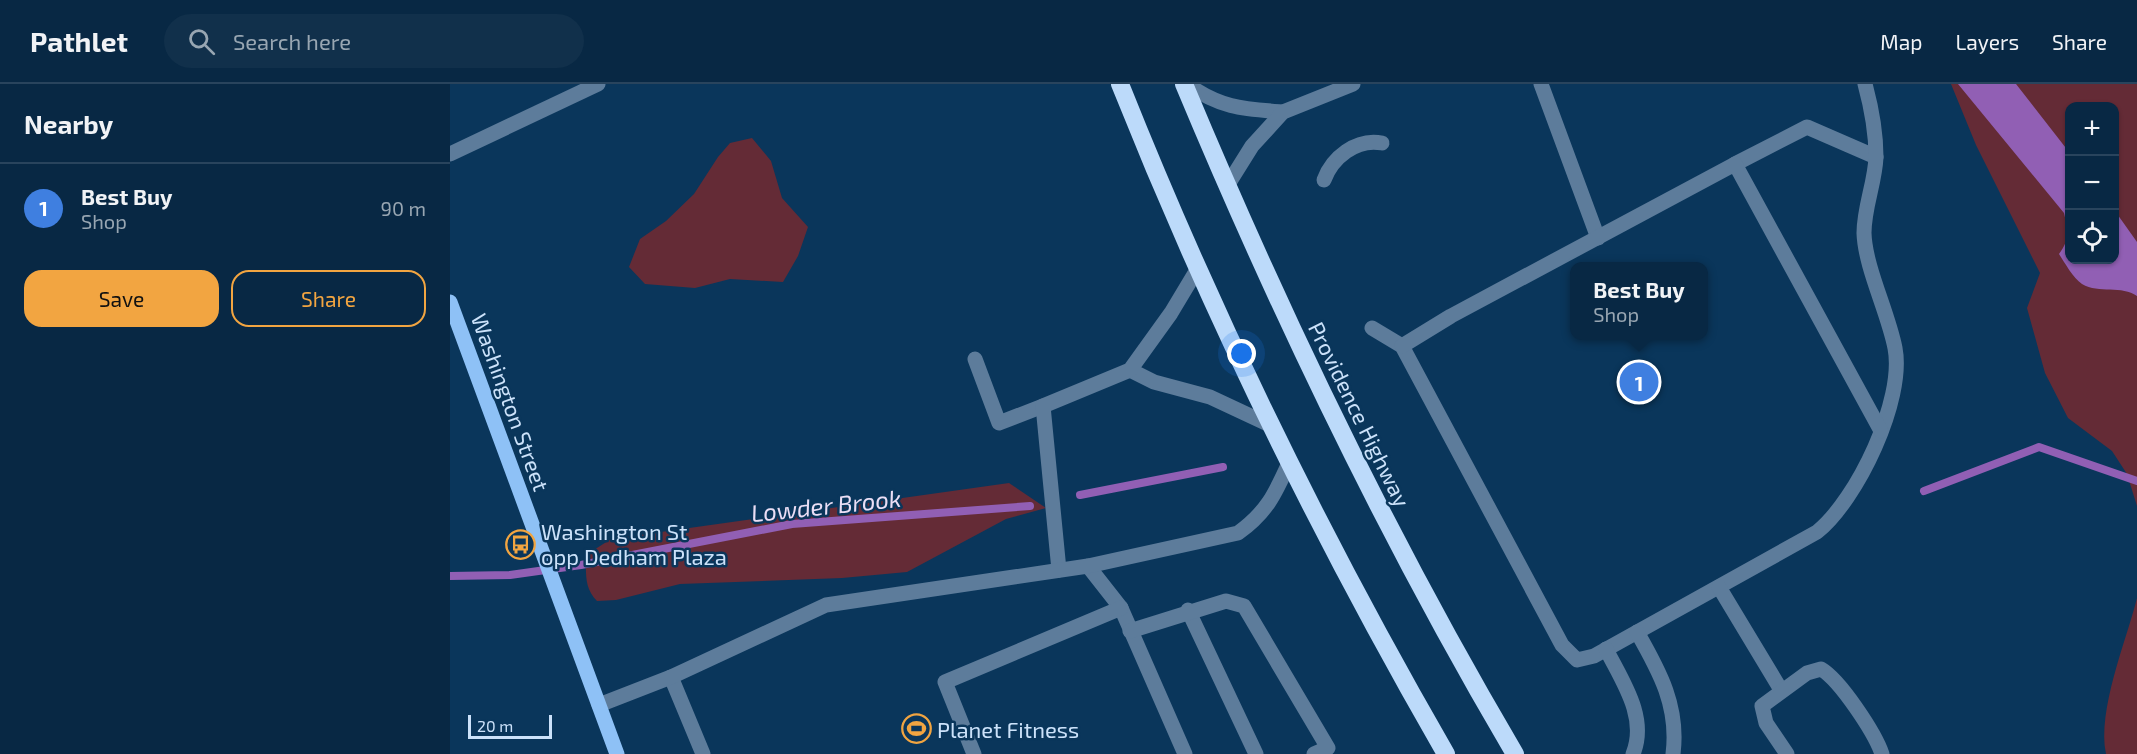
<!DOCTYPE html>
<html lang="en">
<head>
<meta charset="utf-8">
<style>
	body { margin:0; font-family:"Exo 2",sans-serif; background:#11304b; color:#f1f3f6 }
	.controls { position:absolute; right:18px; top:18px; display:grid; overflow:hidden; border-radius:12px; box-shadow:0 2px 4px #0004 }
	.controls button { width:54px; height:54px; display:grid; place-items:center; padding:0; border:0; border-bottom:2px solid #29445d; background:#082844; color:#f1f3f6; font:30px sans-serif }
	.scale { position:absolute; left:18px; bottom:15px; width:84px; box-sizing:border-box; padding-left:6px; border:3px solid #cce2fa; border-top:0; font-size:16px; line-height:21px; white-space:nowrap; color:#cce2fa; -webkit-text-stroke:4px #0a365b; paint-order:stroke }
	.you { position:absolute; left:792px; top:270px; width:21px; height:21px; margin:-15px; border:4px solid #fff; border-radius:50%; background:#1a73e8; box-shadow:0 0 0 9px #1a73e833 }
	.badge { display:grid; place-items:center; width:39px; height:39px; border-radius:50%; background:#f2a541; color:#fff; font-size:20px; font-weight:700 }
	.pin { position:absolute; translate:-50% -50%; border:3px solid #fff; box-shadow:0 2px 6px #0006 }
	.popup { position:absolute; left:1120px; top:178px; width:138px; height:78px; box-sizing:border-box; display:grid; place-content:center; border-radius:12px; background:#082844; filter:drop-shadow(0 2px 4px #0005); font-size:20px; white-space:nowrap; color:#98a6b2 }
	.popup b { font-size:22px; color:#f1f3f6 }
	.popup::after { content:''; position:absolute; left:50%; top:100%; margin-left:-12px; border:12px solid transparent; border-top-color:#082844 }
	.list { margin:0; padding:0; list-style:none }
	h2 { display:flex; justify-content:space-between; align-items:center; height:78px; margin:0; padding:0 24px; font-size:26px }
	h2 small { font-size:20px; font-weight:400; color:#98a6b2 }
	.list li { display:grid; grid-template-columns:39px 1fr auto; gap:18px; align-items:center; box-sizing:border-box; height:90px; padding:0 24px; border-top:2px solid #29445d }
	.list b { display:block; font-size:22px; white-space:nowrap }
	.list p { margin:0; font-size:20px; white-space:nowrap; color:#98a6b2 }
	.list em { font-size:20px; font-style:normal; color:#98a6b2 }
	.actions { display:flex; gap:12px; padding:18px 24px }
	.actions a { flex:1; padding:14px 0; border:2px solid #f2a541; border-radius:18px; text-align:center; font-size:21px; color:#f2a541 }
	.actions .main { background:#f2a541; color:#111 }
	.icon { flex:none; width:33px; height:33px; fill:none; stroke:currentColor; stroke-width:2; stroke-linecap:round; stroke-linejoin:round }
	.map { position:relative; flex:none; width:1687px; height:670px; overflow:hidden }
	header { display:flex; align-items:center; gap:36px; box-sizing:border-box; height:84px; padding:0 30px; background:#082844; border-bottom:2px solid #29445d }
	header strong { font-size:28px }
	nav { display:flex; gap:33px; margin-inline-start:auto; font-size:21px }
	.search { width:420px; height:54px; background:#11304b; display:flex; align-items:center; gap:15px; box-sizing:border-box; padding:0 21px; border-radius:33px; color:#98a6b2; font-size:22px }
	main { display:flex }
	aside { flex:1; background:#082844 }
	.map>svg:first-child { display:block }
	.green { fill:#642b36; fill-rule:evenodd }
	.water { fill:#915fb4 }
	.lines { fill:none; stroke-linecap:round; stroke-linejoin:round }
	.stream { stroke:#915fb4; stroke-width:8 }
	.minor { stroke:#5d7c9b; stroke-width:15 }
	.major { stroke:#8ec1f6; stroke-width:15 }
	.highway { stroke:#bcdafa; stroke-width:18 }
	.labels { text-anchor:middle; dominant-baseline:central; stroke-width:5; stroke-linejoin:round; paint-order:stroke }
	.street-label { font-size:22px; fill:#cce2fa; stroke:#0a365b }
	.poi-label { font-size:22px; fill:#cce2fa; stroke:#0a365b; text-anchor:start }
	.water-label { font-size:24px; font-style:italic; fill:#eadef5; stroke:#0a365b }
</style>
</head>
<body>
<header>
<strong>Pathlet</strong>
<div class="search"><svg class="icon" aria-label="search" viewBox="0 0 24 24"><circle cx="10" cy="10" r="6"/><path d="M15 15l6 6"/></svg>Search here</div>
<nav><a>Map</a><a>Layers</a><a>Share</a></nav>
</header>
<main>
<aside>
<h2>Nearby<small></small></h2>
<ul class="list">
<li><span class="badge" style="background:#3f7fe0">1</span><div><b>Best Buy</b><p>Shop</p></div><em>90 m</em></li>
</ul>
<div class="actions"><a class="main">Save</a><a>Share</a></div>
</aside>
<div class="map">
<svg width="1687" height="670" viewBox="0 0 1687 670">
	<rect width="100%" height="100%" fill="#0a365b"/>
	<g class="green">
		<path d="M1501,0H1687V422L1677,390L1662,367L1618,334L1595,289L1577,224L1590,189L1526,61ZM1620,22H1664V176H1620Z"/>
		<polygon points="302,54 321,77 332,114 358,143 348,172 333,198 280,195 245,204 195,200 179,183 190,155 216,137 244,110 268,73 280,59"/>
		<path d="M559,399L596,424L556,435L457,488L392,494L230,500L166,516L147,517C134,504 136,489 136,471L161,455Z"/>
		<path d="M1687,514V670H1656C1647,626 1676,558 1687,514Z"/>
	</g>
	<path class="water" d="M1508,0H1566L1619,68L1620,176H1664L1665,127L1687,158V212C1672,201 1649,210 1632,200C1623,194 1615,179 1609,170C1620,156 1618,146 1614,129Z"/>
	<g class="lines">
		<g class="stream">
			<polyline points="1474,407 1589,363 1687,397"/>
			<polyline points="630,411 773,383"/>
			<polyline points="0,492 60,491 131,481 342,440 580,422"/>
		</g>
		<g class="minor">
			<path d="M737,0C770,24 793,25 833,28"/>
			<polyline points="1091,0 1148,154"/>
			<polyline points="0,70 148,0"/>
			<polyline points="1285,80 1357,43 1426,73"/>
			<path d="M874,96C882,74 906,54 932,59"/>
			<polyline points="777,102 802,62 833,28 903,0"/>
			<path d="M922,244L952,262L1112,561L1127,576L1144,572L1367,448C1407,416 1455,316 1445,264C1438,228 1415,183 1414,149C1414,123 1425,99 1426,73C1426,50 1421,22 1415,0"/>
			<polyline points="952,262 1001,232 1285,80 1431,347"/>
			<polyline points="525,275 549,339 593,322"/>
			<polyline points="680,286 704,298 760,313 822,342"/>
			<polyline points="638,482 671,524 735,670"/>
			<polyline points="609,486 593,322 680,286 721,229 748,184"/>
			<polyline points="1269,503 1331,606"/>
			<polyline points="738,526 806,670"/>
			<polyline points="680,547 776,517 794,522 878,664 864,670"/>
			<path d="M1187,548C1210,588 1229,623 1223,670"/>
			<path d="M1156,565C1172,597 1198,633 1183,670"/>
			<polyline points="221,593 253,670"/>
			<path d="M149,621L221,593L376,521L638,482L788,449C817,428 825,410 839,379"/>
			<polyline points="524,670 495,598 671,524"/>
			<path d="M1337,670L1316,639L1312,622L1357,589L1371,585C1390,596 1425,649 1432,670"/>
		</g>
		<polyline class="major" points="0,218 167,670"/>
		<g class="highway">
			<path d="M670,0C762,231 872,455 996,670"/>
			<path d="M734,0C830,230 938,455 1065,670"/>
		</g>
	</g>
	<defs>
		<symbol id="bus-ring" viewBox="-11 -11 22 22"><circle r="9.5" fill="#0a365b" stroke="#f2a541" stroke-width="1.5"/><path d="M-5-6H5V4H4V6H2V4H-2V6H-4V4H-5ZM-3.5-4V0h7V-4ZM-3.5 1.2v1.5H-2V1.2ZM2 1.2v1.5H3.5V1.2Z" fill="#f2a541"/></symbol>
		<symbol id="stadium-ring" viewBox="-11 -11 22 22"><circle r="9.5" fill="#0a365b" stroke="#f2a541" stroke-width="1.5"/><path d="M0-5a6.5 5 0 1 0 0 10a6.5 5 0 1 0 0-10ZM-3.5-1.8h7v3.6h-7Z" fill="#f2a541"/></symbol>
	</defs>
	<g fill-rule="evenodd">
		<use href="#bus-ring" x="54" y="444" width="33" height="33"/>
		<use href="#stadium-ring" x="450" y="628" width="33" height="33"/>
	</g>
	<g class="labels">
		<g class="street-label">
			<text transform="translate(61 318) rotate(70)">Washington Street</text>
			<text transform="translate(910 330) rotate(64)">Providence Highway</text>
		</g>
		<g class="poi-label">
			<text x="91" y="447">Washington St<tspan x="91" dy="25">opp Dedham Plaza</tspan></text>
			<text x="487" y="645">Planet Fitness</text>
		</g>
		<g class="water-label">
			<text transform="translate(376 421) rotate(-6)">Lowder Brook</text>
		</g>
	</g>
</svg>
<div class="controls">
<button>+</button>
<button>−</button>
<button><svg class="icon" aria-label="locate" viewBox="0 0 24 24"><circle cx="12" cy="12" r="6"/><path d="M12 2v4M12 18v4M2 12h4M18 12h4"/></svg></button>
</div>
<div class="scale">20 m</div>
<div class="you"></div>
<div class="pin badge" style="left:1189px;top:298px;background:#3f7fe0">1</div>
<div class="popup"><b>Best Buy</b>Shop</div>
</div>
</main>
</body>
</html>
